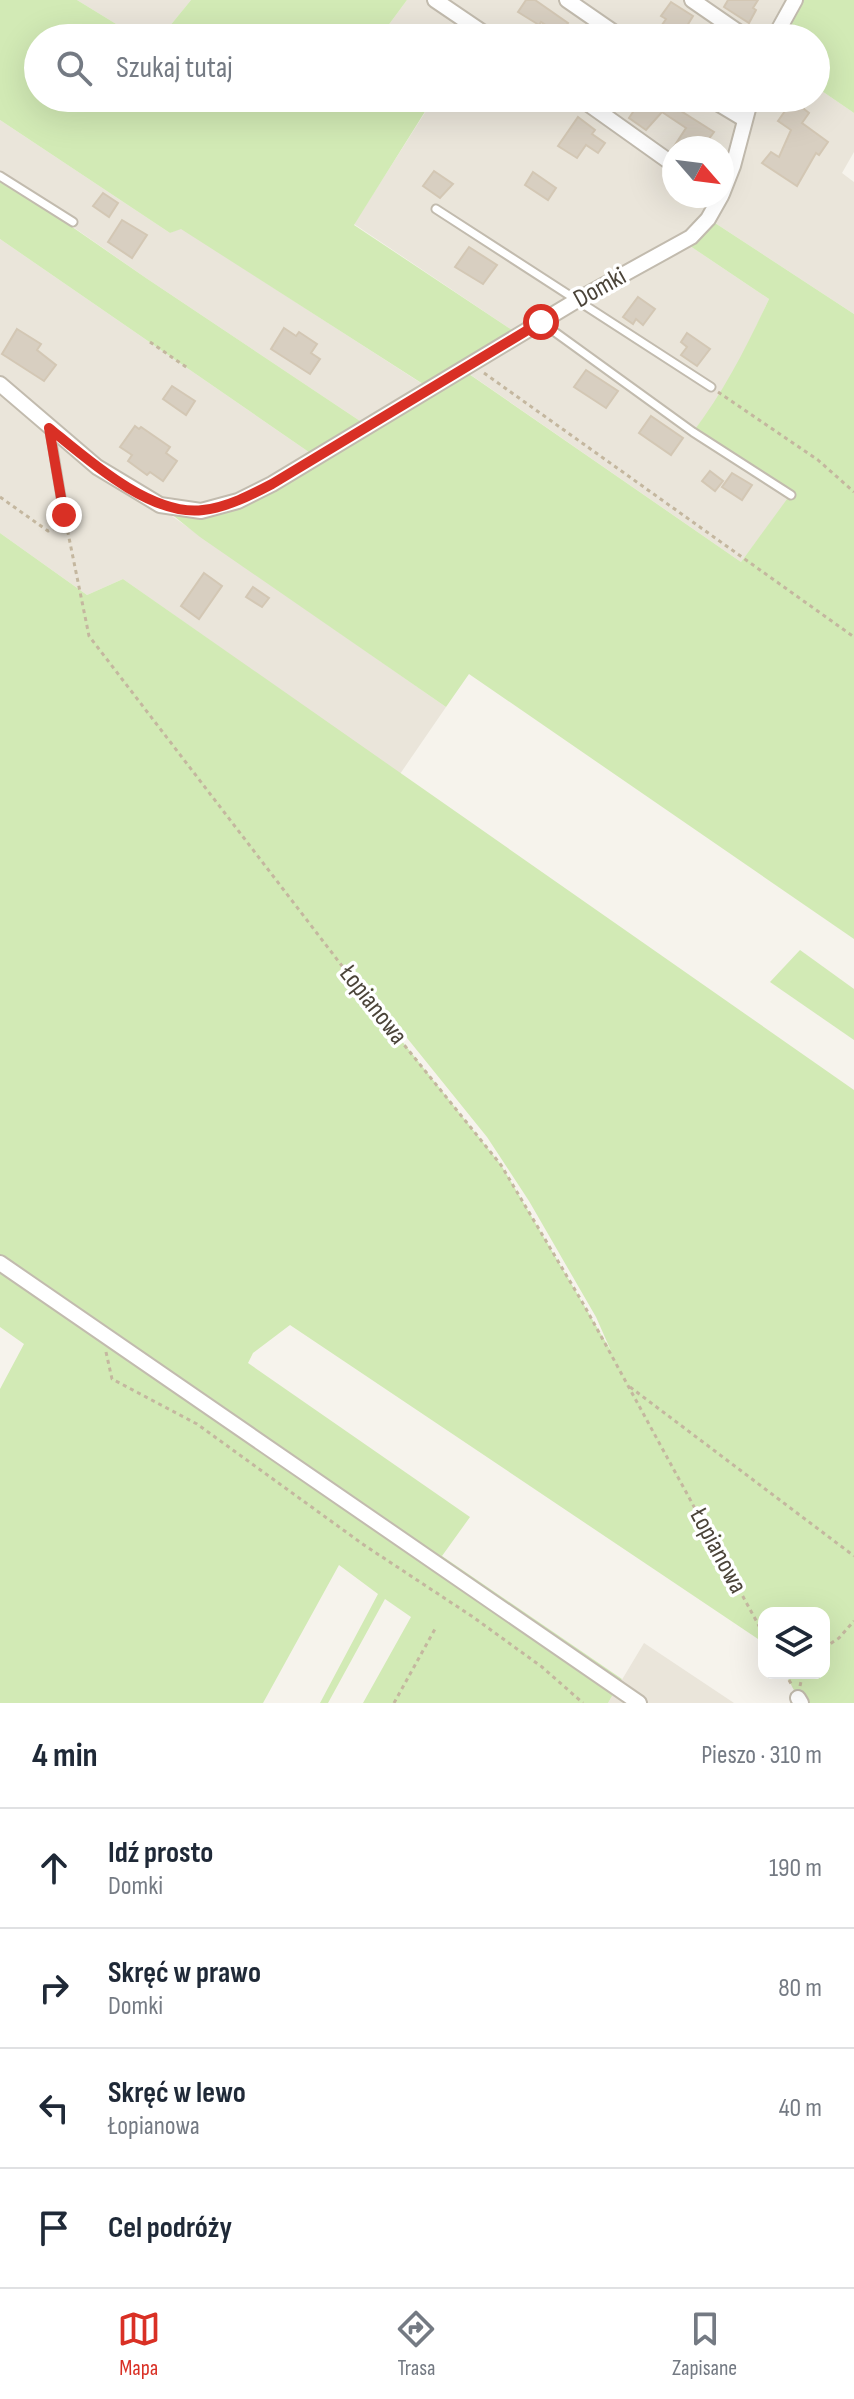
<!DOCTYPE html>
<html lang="pl">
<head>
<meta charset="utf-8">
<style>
	body { margin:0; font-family:"Sofia Sans Condensed",sans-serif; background:#f2f2f3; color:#1f2937 }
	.controls { position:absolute; right:24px; bottom:24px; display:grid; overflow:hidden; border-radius:16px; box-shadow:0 8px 32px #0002 }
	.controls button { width:72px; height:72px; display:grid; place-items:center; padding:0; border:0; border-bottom:2px solid #e0e1e3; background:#fff; color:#1f2937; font:40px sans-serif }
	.compass { position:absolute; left:662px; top:136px; width:72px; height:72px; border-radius:50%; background:#fff; box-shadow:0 8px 32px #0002; rotate:118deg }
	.stop { position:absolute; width:24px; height:24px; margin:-18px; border:6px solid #d93025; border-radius:50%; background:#fff }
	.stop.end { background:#d93025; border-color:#fff; box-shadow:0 2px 8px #0008 }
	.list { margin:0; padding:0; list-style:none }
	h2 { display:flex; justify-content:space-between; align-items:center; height:104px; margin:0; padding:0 32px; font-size:34px }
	h2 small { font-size:26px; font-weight:400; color:#747a83 }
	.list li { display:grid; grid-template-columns:52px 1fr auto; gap:24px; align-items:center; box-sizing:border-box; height:120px; padding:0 32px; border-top:2px solid #e0e1e3 }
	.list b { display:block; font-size:30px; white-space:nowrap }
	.list p { margin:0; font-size:26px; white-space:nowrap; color:#747a83 }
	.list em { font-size:26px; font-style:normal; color:#747a83 }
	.icon { flex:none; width:44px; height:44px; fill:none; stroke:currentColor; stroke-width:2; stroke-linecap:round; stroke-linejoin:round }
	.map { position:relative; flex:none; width:854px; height:1703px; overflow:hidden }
	.search { position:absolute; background:#fff; box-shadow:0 8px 32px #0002; left:24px; right:24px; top:24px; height:88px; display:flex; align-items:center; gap:20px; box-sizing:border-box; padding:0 28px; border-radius:44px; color:#747a83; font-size:30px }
	.sheet { height:584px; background:#fff }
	nav { display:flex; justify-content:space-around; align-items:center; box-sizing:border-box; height:112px; border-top:2px solid #e0e1e3; background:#fff; font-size:22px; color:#747a83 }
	nav a { display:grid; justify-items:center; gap:4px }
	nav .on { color:#d93025 }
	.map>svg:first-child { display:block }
	.residential { fill:#eae5da }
	.green { fill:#d2eab5; fill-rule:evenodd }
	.building { fill:#d8cfc1; stroke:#d3c7b4; stroke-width:2 }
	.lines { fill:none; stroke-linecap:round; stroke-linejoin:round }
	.service-casing { stroke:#c2bbae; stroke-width:11 }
	.minor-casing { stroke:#c2bbae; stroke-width:18 }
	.path { stroke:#c4b79f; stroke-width:3; stroke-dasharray:4 4; stroke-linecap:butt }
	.service { stroke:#fff; stroke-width:7 }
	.minor { stroke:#fff; stroke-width:14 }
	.route { stroke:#d93025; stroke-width:10 }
	.labels { text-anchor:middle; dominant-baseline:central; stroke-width:7; stroke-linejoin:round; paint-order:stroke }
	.street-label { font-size:26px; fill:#4b4439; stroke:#fff }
</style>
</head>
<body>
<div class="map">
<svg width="854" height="1703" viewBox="0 0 854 1703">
	<rect width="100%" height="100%" fill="#f6f3ec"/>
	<g class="residential">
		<polygon points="77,0 191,0 160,38 139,38"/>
		<polygon points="407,0 789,0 771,38 379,38"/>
		<polygon points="816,87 854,113 854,152 842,173 854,182 854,314 715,223 741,162 750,122 759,98 816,98"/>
		<polygon points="409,98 751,98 722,173 722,148 674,148 674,196 713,196 710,204 684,233 512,330 354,224 426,111"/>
		<polygon points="0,120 170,233 181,228 424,385 360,421 146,278 0,176"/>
		<polygon points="0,239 316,457 201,511 146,498 446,707 400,774 123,579 87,595 0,533"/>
		<polygon points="690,246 769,299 744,353 719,398 693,432 791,495 741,562 468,373"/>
		<polygon points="644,1643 734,1703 608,1703"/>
	</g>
	<g class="green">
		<path d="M0,0H77L139,38H38V98H409L426,110L354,225L512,330L517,336L502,346L509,350L469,374L741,562L790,495L693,432C725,390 747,346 769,299L690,246L715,223L854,314V939L469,674L446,707L200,537L160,505L201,511L316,457L0,239V177L146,278L360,421L423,384L181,229L170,233L0,120Z"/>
		<polygon points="191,0 407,0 379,38 160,38"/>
		<polygon points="804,0 854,0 854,113 816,87 816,38 784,38"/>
		<path d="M0,533L87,595L123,579L854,1090V1703H807L798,1698L785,1673H824V1613H764V1643L290,1325L253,1353L248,1363L470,1517L442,1556L622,1679L608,1703H363L411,1617L385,1599L328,1703H320L378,1594L339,1565L263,1703H0V1389L24,1344L0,1327ZM378,1002L487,1137L529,1201L596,1317L611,1351L501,1165L373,1005Z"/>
		<polygon points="800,950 854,989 854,1040 770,982"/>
	</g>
	<g class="building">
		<polygon points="526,0 535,0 568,23 560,35 541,22 539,25 518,12"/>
		<polygon points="728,0 758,0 753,8 756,10 749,23 724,7"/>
		<polygon points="671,2 693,16 687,26 705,38 653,38 666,19 661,16"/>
		<polygon points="658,98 675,98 685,106 681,111 714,132 702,148 673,148 686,128 662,112 646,130 629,118 639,103 650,110"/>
		<polygon points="792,101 798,105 803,104 804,109 809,113 802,123 828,142 819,155 816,153 797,186 762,163 771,152 779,157 791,130 778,121"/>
		<polygon points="578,117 595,130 592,134 605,143 598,153 586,145 577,158 558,146"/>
		<polygon points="434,171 453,184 440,198 423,186"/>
		<polygon points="533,172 556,188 548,200 525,185"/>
		<polygon points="103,193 118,203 109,217 93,206"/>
		<polygon points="122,220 147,235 132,258 108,242"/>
		<polygon points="469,247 497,265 483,284 455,267"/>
		<polygon points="638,297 655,309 643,325 636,319 633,324 623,317"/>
		<polygon points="284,328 296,336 299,332 317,344 311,353 320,359 310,374 271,349"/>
		<polygon points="17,329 41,344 37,350 56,365 44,381 2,354"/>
		<polygon points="687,333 710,349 697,366 681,355 687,347 681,342"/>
		<polygon points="586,370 618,391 606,408 574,387"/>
		<polygon points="172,386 195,401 186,415 163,399"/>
		<polygon points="651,416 683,438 671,455 639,433"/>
		<polygon points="135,426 139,429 141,427 170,447 166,453 177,461 163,481 150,472 147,475 128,461 132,455 120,447"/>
		<polygon points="710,471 723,481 715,491 702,481"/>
		<polygon points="732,473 752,485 742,500 722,487"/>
		<polygon points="204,573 222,586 199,619 181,606"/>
		<polygon points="253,587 269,598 262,607 246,597"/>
	</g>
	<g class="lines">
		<defs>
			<g id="service">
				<polyline points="0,176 73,222"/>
				<polyline points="436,209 711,387"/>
				<polyline points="541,322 693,432 791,495"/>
				<polyline points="50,431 64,515"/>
			</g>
			<g id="minor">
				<polyline points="435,0 491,38"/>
				<polyline points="567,0 622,38"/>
				<polyline points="692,0 747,38"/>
				<polyline points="774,38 795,0"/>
				<polyline points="580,98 674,165"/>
				<polyline points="709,98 744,119"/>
				<polyline points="722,194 733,166 751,98"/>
				<polyline points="0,384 97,467 160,505 201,511 238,501 272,484 579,299 691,237 708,219 721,196"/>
				<polyline points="0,1263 639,1703"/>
				<polyline points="798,1698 801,1703"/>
			</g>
		</defs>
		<use href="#service" class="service-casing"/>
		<use href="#minor" class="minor-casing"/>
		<g class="path">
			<polyline points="150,342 189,369"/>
			<polyline points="484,373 854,637"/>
			<polyline points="718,392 818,460 854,492"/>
			<polyline points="0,497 48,531 56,528 60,522"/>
			<polyline points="66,523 89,636 372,1005 501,1165 584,1305 764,1635"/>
			<polyline points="106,1352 112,1379 197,1424 364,1545 473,1617 542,1667 583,1703"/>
			<polyline points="630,1387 854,1556"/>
			<polyline points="824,1648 839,1638 854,1621"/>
			<polyline points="785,1673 793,1687"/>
			<polyline points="800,1686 803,1673"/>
			<polyline points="394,1703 435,1629"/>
		</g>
		<use href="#service" class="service"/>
		<use href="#minor" class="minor"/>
	</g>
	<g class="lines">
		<path class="route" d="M64,515L49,428C87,459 151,517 203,510C228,507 251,495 272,484L541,322"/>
	</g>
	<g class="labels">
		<g class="street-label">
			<text transform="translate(600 288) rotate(-29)">Domki</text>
			<text transform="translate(373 1005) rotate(52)">Łopianowa</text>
			<text transform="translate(718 1551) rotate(62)">Łopianowa</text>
		</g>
	</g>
</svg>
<div class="controls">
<button><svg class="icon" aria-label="layers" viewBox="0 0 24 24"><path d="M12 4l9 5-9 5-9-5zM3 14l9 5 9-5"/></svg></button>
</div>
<svg class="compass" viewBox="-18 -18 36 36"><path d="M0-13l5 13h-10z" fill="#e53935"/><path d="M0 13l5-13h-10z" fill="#747a83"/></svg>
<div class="stop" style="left:541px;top:322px"></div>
<div class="stop end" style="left:64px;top:515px"></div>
<div class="search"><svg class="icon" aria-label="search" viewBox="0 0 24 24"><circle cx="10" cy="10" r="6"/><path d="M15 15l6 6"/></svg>Szukaj tutaj</div>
</div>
<section class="sheet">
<h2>4 min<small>Pieszo · 310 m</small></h2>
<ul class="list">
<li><svg class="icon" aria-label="ahead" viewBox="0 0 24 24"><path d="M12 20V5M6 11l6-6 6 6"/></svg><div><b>Idź prosto</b><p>Domki</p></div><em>190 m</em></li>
<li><svg class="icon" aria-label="right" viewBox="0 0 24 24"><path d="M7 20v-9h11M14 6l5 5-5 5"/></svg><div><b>Skręć w prawo</b><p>Domki</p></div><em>80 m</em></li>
<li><svg class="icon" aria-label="left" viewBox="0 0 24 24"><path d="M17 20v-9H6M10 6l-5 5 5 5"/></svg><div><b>Skręć w lewo</b><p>Łopianowa</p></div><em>40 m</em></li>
<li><svg class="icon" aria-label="arrive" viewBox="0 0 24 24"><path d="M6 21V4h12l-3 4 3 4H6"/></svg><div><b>Cel podróży</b></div></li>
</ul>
</section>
<nav>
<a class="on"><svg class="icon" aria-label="map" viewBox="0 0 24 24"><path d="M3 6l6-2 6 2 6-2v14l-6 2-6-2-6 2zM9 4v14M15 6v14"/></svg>Mapa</a>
<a><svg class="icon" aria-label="directions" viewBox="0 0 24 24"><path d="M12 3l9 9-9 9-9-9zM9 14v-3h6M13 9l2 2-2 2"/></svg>Trasa</a>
<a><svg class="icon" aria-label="saved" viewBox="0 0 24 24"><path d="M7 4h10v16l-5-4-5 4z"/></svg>Zapisane</a>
</nav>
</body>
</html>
